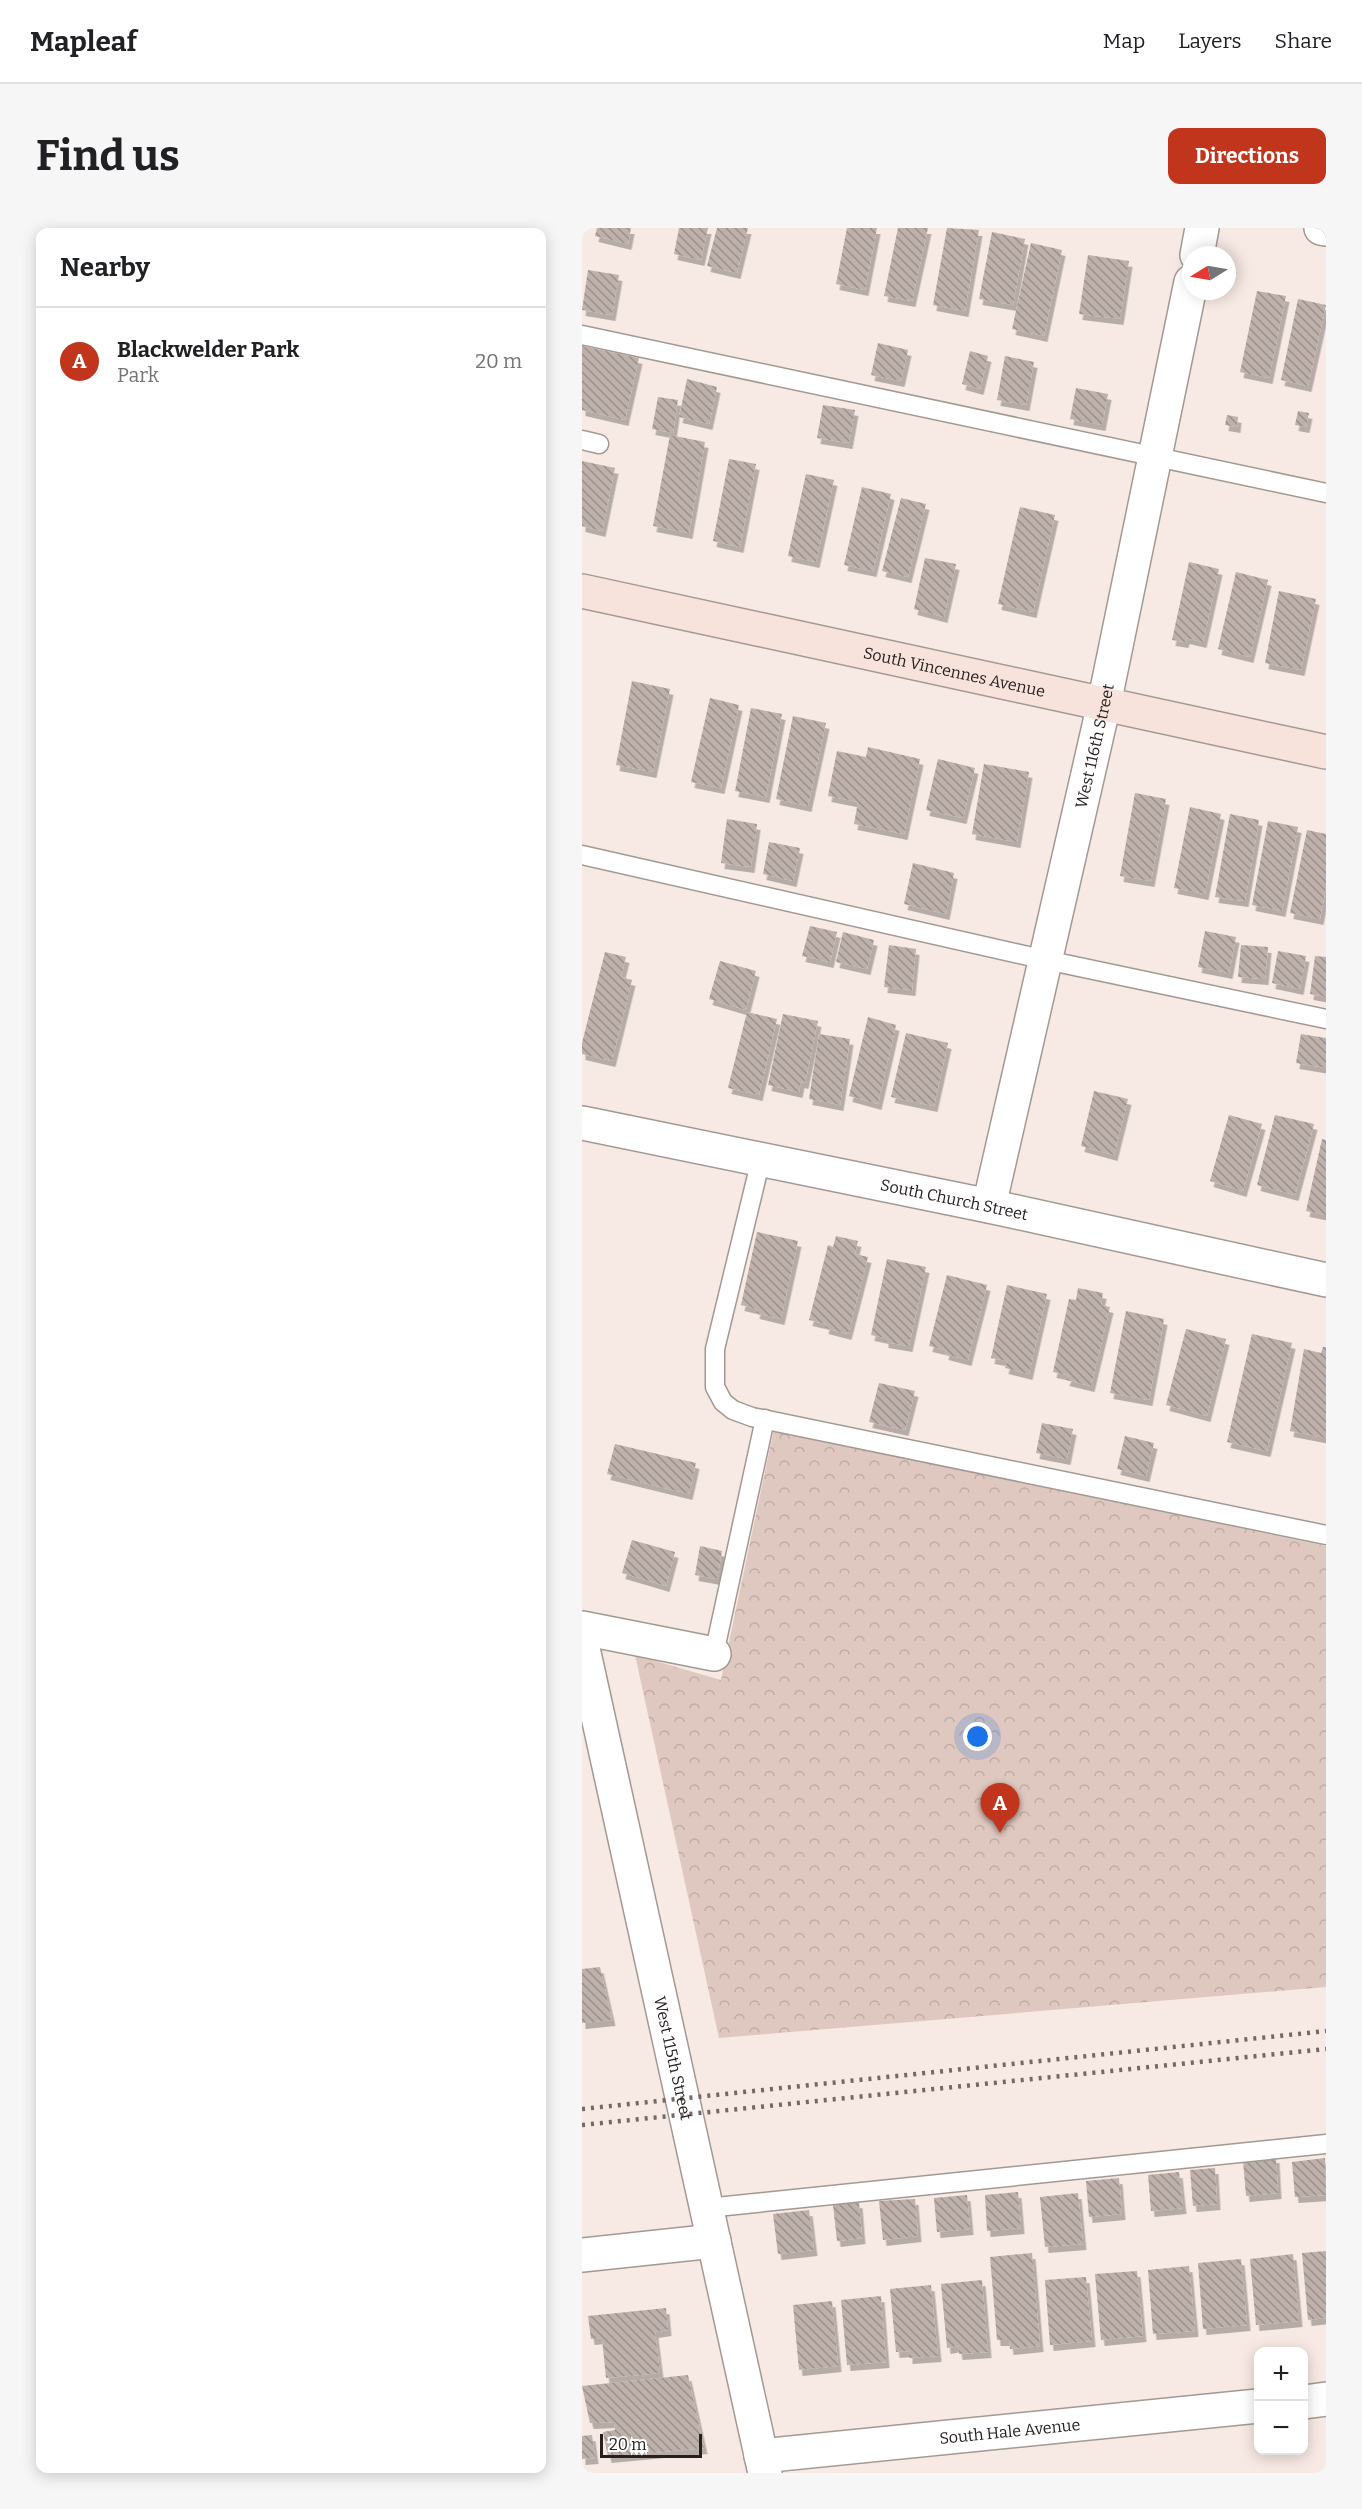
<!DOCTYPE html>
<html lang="en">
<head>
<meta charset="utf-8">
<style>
	body { margin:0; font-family:Bitter,serif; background:#f6f6f6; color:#202124 }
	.controls { position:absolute; right:18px; bottom:18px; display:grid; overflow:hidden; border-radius:12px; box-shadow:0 3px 15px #0003 }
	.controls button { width:54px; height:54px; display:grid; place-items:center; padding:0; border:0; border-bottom:2px solid #e0e0e0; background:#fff; color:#202124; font:30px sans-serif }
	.compass { position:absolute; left:600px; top:18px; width:54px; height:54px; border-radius:50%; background:#fff; box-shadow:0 3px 15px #0003; rotate:259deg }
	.scale { position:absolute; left:18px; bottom:15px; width:102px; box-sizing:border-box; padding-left:6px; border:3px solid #26211f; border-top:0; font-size:16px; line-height:21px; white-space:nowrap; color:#26211f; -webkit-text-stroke:4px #fff; paint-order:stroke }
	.you { position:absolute; left:396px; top:1509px; width:21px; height:21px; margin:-15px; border:4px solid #fff; border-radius:50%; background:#1a73e8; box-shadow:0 0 0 9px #1a73e833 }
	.badge { display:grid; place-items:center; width:39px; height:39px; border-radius:50%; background:#c0351b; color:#fff; font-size:20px; font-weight:700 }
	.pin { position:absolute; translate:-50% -50px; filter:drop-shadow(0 2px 3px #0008) }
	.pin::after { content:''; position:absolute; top:32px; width:21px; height:18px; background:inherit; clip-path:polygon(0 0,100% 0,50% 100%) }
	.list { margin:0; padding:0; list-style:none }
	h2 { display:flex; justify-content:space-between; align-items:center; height:78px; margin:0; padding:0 24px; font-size:26px }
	h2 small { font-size:20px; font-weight:400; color:#757577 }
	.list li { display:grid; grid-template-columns:39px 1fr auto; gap:18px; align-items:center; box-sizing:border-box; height:108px; padding:0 24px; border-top:2px solid #e0e0e0 }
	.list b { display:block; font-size:22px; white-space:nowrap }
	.list p { margin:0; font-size:20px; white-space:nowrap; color:#757577 }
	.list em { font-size:20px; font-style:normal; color:#757577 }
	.map { position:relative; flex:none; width:744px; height:2245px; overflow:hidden; border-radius:12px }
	header { display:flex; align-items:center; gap:36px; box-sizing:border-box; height:84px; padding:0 30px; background:#fff; border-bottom:2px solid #e0e0e0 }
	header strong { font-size:28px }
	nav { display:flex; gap:33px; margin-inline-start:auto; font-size:21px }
	.intro { display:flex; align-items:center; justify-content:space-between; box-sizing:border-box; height:144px; padding:0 36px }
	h1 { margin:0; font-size:42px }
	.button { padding:15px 27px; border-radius:12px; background:#c0351b; color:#fff; font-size:21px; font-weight:700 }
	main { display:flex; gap:36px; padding:0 36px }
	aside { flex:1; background:#fff; border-radius:12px; box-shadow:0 3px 15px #0003 }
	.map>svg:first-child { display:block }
	.park { fill:url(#park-crowns) }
	.building { fill:url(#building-back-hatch); filter:url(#shadow) }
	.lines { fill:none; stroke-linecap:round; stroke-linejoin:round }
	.service-casing { stroke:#a49893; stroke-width:21 }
	.minor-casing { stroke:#a49893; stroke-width:36 }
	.tertiary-casing { stroke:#a49893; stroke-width:36 }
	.secondary-casing { stroke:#a49893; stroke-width:36 }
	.service { stroke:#fff; stroke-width:18 }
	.minor { stroke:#fff; stroke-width:33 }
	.tertiary { stroke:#fff; stroke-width:33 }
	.secondary { stroke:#f8e2dc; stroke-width:33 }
	.rail { stroke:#726966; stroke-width:4.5; stroke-dasharray:3 6; stroke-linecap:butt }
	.labels { text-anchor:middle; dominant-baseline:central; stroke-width:6; stroke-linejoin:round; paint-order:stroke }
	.street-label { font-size:16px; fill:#26211f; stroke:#fff }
</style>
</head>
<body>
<header>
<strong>Mapleaf</strong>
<nav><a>Map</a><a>Layers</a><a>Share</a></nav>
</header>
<div class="intro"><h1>Find us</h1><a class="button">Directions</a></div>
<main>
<aside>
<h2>Nearby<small></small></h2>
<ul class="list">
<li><span class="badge">A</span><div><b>Blackwelder Park</b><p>Park</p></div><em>20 m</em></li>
</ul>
</aside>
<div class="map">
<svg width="744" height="2245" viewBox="0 0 744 2245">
	<defs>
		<pattern id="park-crowns" width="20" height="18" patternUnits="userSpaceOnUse" patternTransform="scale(1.5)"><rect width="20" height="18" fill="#dfc8bf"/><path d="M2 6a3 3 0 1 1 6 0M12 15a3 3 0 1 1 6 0" fill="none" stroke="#bfaca4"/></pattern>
		<pattern id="building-back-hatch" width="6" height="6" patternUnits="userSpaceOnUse" patternTransform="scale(1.5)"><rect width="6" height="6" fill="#beb1ab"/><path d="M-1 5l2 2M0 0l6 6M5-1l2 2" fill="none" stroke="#9a908b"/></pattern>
		<filter id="shadow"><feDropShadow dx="3.5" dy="6" stdDeviation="0" flood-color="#0004"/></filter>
	</defs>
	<rect width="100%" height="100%" fill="#f7e9e4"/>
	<polygon class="park" points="192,1201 744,1318 744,1759 137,1810 53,1427 139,1452"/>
	<g class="building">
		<polygon points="15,0 49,0 46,16 13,8"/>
		<polygon points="97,0 126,0 119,32 92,26"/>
		<polygon points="135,0 166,0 155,45 125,38"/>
		<polygon points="265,0 295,0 283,62 254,56"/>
		<polygon points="316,0 346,0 330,73 302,68"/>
		<polygon points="365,0 397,2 383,83 351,77"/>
		<polygon points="410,4 443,11 431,77 397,71"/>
		<polygon points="449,15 480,22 462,108 430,101"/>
		<polygon points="506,27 547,33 538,91 497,86"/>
		<polygon points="6,42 37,47 30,87 0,82"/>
		<polygon points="675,63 704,68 687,150 658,144"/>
		<polygon points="716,71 744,77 726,158 699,152"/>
		<polygon points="296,115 326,122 319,153 289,147"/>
		<polygon points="0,118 57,130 43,192 0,182"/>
		<polygon points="388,123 406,128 398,161 380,156"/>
		<polygon points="423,128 452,134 444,177 415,172"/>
		<polygon points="105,151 135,159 127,196 97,189"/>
		<polygon points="494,160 526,166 520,197 488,191"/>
		<polygon points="76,169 96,172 91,205 70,201"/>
		<polygon points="241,177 273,182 267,215 235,210"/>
		<polygon points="716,183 727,185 724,199 713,197"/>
		<polygon points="645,187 656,189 655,199 643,197"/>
		<polygon points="88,207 123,214 107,305 71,298"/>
		<polygon points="147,231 174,236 158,319 131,313"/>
		<polygon points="0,233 33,240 20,303 0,298"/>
		<polygon points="224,246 252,252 234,334 206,328"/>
		<polygon points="280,259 309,266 291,343 262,337"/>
		<polygon points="319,270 344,276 326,349 300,343"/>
		<polygon points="438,279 473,287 451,384 416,376"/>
		<polygon points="343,330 374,336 362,389 332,381"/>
		<polygon points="607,334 637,341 621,414 604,410 603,414 590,412"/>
		<polygon points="654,344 686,352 668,429 636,421"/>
		<polygon points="697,363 734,371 719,442 683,435"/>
		<polygon points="50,453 88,461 71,544 34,537"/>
		<polygon points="128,470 157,477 139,560 109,554"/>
		<polygon points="169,480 200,486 184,569 153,563"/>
		<polygon points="211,488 244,495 226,578 194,571"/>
		<polygon points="286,519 338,531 322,606 272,596 276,574 246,568 255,523 284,529"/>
		<polygon points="356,531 393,540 381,590 344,582"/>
		<polygon points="402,536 447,544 435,614 390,606"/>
		<polygon points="553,565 584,571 569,653 538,648"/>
		<polygon points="608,579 639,586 623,666 592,660"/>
		<polygon points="648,586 677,592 663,673 633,669"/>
		<polygon points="145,591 175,596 169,639 139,635"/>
		<polygon points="686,593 716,599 700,683 670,677"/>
		<polygon points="725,602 744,606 744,659 738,691 708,685"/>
		<polygon points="187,614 218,620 211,653 181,646"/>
		<polygon points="331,635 372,645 364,686 322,676"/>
		<polygon points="228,698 255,704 248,734 220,728"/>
		<polygon points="623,703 654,709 647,745 616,739"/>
		<polygon points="261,704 292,712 285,741 254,734"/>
		<polygon points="307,717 334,721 330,762 302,759"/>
		<polygon points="659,717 686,719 683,751 656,749"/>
		<polygon points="696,723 724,728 718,761 690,755"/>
		<polygon points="23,724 44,729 39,749 50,752 30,833 0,826 0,815"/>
		<polygon points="733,728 744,729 744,769 728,766"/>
		<polygon points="138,733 174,743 164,782 127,771"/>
		<polygon points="165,784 195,791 177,867 146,860"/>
		<polygon points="201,786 236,793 223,855 219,854 217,864 186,857"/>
		<polygon points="286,789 314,797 296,876 267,868"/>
		<polygon points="324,805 366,815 352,878 309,869"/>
		<polygon points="237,806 268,811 258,877 227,871"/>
		<polygon points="719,806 744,810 744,840 714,835"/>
		<polygon points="512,863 546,871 532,927 499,918"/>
		<polygon points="647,887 680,896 661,963 628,953"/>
		<polygon points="693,887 732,896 713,967 675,957"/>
		<polygon points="740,911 744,912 744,987 724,983"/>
		<polygon points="175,1004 216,1013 199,1091 174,1085 175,1081 159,1077"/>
		<polygon points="254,1008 276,1013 273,1026 286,1029 266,1106 243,1100 244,1096 227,1092 246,1017 251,1019"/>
		<polygon points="305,1031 344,1039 327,1118 303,1114 303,1110 289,1107"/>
		<polygon points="365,1047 405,1057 386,1132 363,1126 364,1122 347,1118"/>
		<polygon points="425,1057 465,1066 447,1146 423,1140 425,1133 409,1130"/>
		<polygon points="496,1060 521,1065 519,1077 528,1079 509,1158 484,1152 486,1147 471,1144 487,1071 494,1072"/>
		<polygon points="544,1083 582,1091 567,1172 528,1165"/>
		<polygon points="604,1101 644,1111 625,1188 584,1177"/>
		<polygon points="670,1106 710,1115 685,1223 645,1214"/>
		<polygon points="741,1119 744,1119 744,1210 708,1203 722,1121 739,1125"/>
		<polygon points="297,1155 333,1163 323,1202 287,1194"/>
		<polygon points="460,1195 491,1201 485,1231 454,1225"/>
		<polygon points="543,1208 572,1215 564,1248 535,1241"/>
		<polygon points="33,1216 114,1235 107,1266 25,1246"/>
		<polygon points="50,1312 93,1324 84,1358 40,1345"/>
		<polygon points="118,1318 140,1323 135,1351 113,1347"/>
		<polygon points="18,1739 30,1792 0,1795 0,1741"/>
		<polygon points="694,1929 696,1965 664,1968 661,1932"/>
		<polygon points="743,1930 744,1967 713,1969 710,1934"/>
		<polygon points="633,1940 635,1976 611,1978 608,1942"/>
		<polygon points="597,1944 601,1980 569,1983 566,1947"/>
		<polygon points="537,1950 540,1986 507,1989 504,1953"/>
		<polygon points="436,1964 439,2000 405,2003 403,1967"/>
		<polygon points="496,1965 501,2016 463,2019 458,1969"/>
		<polygon points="385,1967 388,2001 355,2004 352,1970"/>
		<polygon points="333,1971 336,2008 301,2012 297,1973"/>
		<polygon points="277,1974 280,2010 255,2013 251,1977"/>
		<polygon points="227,1982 232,2022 196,2026 191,1986"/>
		<polygon points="744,2023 744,2090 726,2092 720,2025"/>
		<polygon points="450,2025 458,2118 428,2121 427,2112 415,2112 408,2029"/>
		<polygon points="711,2026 717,2093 674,2097 668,2031"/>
		<polygon points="659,2031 665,2097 621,2101 616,2035"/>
		<polygon points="607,2038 613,2103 571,2106 566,2042"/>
		<polygon points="555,2043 561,2108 519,2112 513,2046"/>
		<polygon points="504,2049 510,2113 468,2117 463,2052"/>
		<polygon points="400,2052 406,2124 377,2126 376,2118 365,2120 359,2056"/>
		<polygon points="349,2057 356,2128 327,2130 327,2123 314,2124 308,2061"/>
		<polygon points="299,2068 304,2134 265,2137 259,2072"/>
		<polygon points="250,2073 256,2138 217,2142 211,2077"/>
		<polygon points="84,2080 86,2102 73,2104 78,2145 24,2150 20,2110 9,2111 6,2088"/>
		<polygon points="106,2147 122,2220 26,2229 21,2204 33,2202 32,2194 8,2195 0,2158"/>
		<polygon points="10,2207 13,2230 0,2231 0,2208"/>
	</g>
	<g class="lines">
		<defs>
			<g id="service">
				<polyline points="0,107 744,265"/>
				<polyline points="0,212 17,216"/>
				<polyline points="0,627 464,732 744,791"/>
				<polyline points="179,931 133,1121 133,1159 141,1174 151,1182 170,1189 744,1307"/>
				<polyline points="132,1426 183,1191"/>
				<polyline points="125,1980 744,1916"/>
			</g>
			<g id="minor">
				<polyline points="739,0 744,1"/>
				<polyline points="615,27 620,0"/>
				<path id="s1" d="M0,895L407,978L744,1052"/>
				<path id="s2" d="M407,978L522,476L609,54"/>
				<polyline points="0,1400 132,1426"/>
				<polyline points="0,2027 132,2013"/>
				<polyline points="722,2174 744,2171"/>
				<path id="s3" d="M179,2228L676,2178"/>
			</g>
			<g id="tertiary">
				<path id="s4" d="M0,1416L183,2245"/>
			</g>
			<g id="secondary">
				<path id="s5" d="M0,363L744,524"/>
			</g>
		</defs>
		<use href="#service" class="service-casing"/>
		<use href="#minor" class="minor-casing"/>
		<use href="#tertiary" class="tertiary-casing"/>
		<use href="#secondary" class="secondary-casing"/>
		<use href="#service" class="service"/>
		<use href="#minor" class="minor"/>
		<use href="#tertiary" class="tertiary"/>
		<use href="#secondary" class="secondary"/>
		<g class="rail">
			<polyline points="0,1881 744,1803"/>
			<polyline points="0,1897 744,1821"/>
		</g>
	</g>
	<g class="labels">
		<g class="street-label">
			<text stroke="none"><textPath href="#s5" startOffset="381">South Vincennes Avenue</textPath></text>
			<text stroke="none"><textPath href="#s2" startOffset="472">West 116th Street</textPath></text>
			<text stroke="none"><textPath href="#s1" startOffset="380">South Church Street</textPath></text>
			<text stroke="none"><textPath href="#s4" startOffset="424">West 115th Street</textPath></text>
			<text stroke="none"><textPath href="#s3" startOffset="250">South Hale Avenue</textPath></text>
		</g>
	</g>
</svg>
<div class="controls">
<button>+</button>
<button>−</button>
</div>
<svg class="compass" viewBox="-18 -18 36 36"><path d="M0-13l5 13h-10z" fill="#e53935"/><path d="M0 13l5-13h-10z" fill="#757577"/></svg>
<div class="scale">20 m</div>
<div class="you"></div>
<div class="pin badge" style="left:418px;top:1605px">A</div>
</div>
</main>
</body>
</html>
